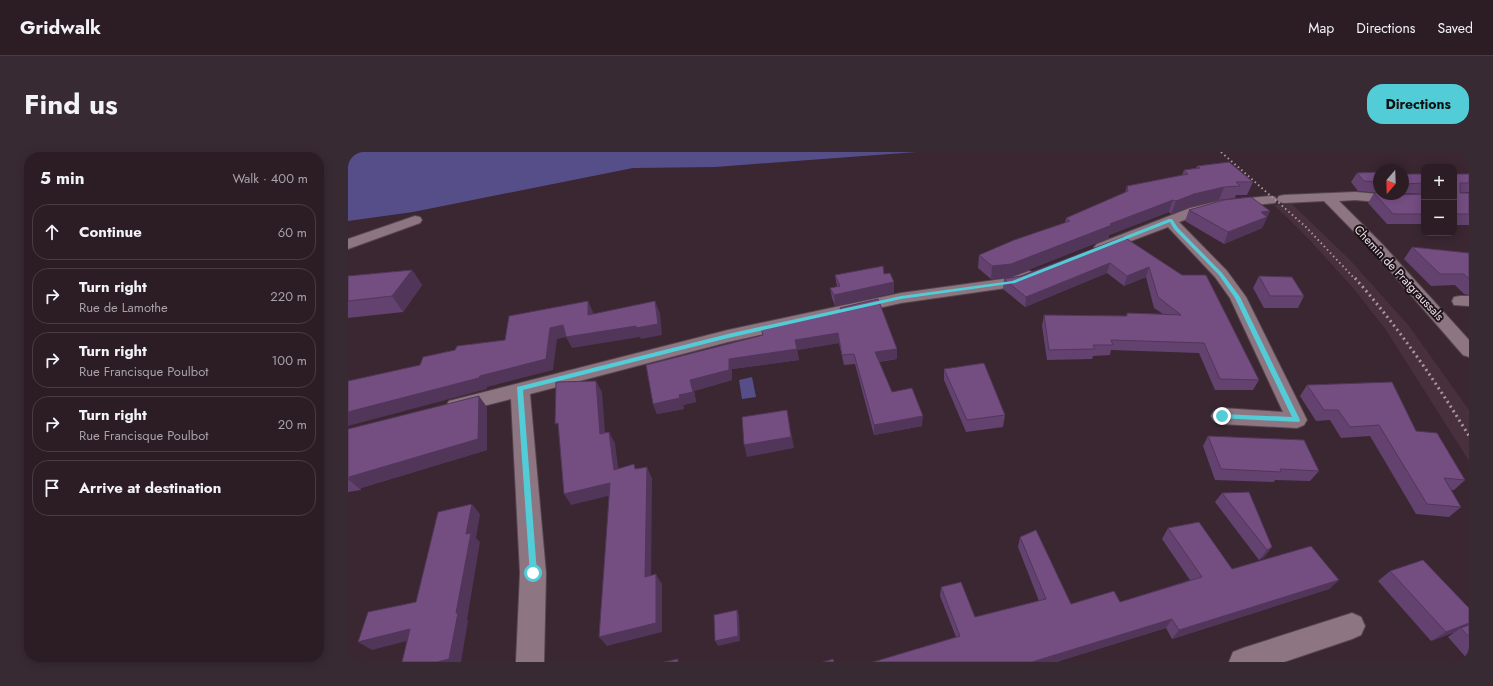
<!DOCTYPE html>
<html lang="en">
<head>
<meta charset="utf-8">
<style>
	body { margin:0; font-family:Jost,sans-serif; background:#382a32; color:#f1f3f6 }
	.controls { position:absolute; right:12px; top:12px; display:grid; overflow:hidden; border-radius:8px; box-shadow:0 2px 10px #0003 }
	.controls button { width:36px; height:36px; display:grid; place-items:center; padding:0; border:0; border-bottom:1px solid #483b42; background:#2c1d25; color:#f1f3f6; font:20px sans-serif }
	.compass { position:absolute; left:1025px; top:12px; width:36px; height:36px; border-radius:50%; background:#2c1d25; box-shadow:0 2px 10px #0003; rotate:199deg }
	.stop { position:absolute; width:12px; height:12px; margin:-9px; border:3px solid #52ccd6; border-radius:50%; background:#fff }
	.stop.end { background:#52ccd6; border-color:#fff; box-shadow:0 1px 4px #0008 }
	.list { margin:0; padding:0; list-style:none }
	h2 { display:flex; justify-content:space-between; align-items:center; height:52px; margin:0; padding:0 16px; font-size:17px }
	h2 small { font-size:13px; font-weight:400; color:#a6a2a7 }
	.list li { display:grid; grid-template-columns:26px 1fr auto; gap:12px; align-items:center; box-sizing:border-box; height:56px; margin:0 8px 8px; padding:0 8px; border:1px solid #483b42; border-radius:16px }
	.list b { display:block; font-size:15px; white-space:nowrap }
	.list p { margin:0; font-size:13px; white-space:nowrap; color:#a6a2a7 }
	.list em { font-size:13px; font-style:normal; color:#a6a2a7 }
	.icon { flex:none; width:22px; height:22px; fill:none; stroke:currentColor; stroke-width:2; stroke-linecap:round; stroke-linejoin:round }
	.map { position:relative; flex:none; width:1121px; height:510px; overflow:hidden; border-radius:16px }
	header { display:flex; align-items:center; gap:24px; box-sizing:border-box; height:56px; padding:0 20px; background:#2c1d25; border-bottom:1px solid #483b42 }
	header strong { font-size:19px }
	nav { display:flex; gap:22px; margin-inline-start:auto; font-size:14px }
	.intro { display:flex; align-items:center; justify-content:space-between; box-sizing:border-box; height:96px; padding:0 24px }
	h1 { margin:0; font-size:28px }
	.button { padding:10px 18px; border-radius:16px; background:#52ccd6; color:#111; font-size:14px; font-weight:700 }
	main { display:flex; gap:24px; padding:0 24px }
	aside { flex:1; background:#2c1d25; border-radius:16px; box-shadow:0 2px 10px #0003 }
	.map>svg:first-child { display:block }
	.built { fill:#48303d }
	.water { fill:#564e88 }
	.lines { fill:none; stroke-linecap:round; stroke-linejoin:round }
	.street-casing { stroke:#57464f; stroke-width:2 }
	.street { fill:#8d7682; fill-rule:evenodd }
	.rail-far1 { stroke:#a797a0; stroke-width:2; stroke-dasharray:1.5 3; stroke-linecap:butt }
	.rail { stroke:#a797a0; stroke-width:3; stroke-dasharray:2 3.5; stroke-linecap:butt }
	.wall { fill:#64426f }
	.shaded-wall { fill:#51365a }
	.building { fill:#744d81; stroke:#51365a }
	.route { fill:#52ccd6 }
	.labels { text-anchor:middle; dominant-baseline:central; stroke-width:4; stroke-linejoin:round; paint-order:stroke }
	.far-street-label { font-size:12px; fill:#f0e2e9; stroke:#1c1317 }
</style>
</head>
<body>
<header>
<strong>Gridwalk</strong>
<nav><a>Map</a><a>Directions</a><a>Saved</a></nav>
</header>
<div class="intro"><h1>Find us</h1><a class="button">Directions</a></div>
<main>
<aside>
<h2>5 min<small>Walk · 400 m</small></h2>
<ul class="list">
<li><svg class="icon" aria-label="ahead" viewBox="0 0 24 24"><path d="M12 20V5M6 11l6-6 6 6"/></svg><div><b>Continue</b></div><em>60 m</em></li>
<li><svg class="icon" aria-label="right" viewBox="0 0 24 24"><path d="M7 20v-9h11M14 6l5 5-5 5"/></svg><div><b>Turn right</b><p>Rue de Lamothe</p></div><em>220 m</em></li>
<li><svg class="icon" aria-label="right" viewBox="0 0 24 24"><path d="M7 20v-9h11M14 6l5 5-5 5"/></svg><div><b>Turn right</b><p>Rue Francisque Poulbot</p></div><em>100 m</em></li>
<li><svg class="icon" aria-label="right" viewBox="0 0 24 24"><path d="M7 20v-9h11M14 6l5 5-5 5"/></svg><div><b>Turn right</b><p>Rue Francisque Poulbot</p></div><em>20 m</em></li>
<li><svg class="icon" aria-label="arrive" viewBox="0 0 24 24"><path d="M6 21V4h12l-3 4 3 4H6"/></svg><div><b>Arrive at destination</b></div></li>
</ul>
</aside>
<div class="map">
<svg width="1121" height="510" viewBox="0 0 1121 510">
	<rect width="100%" height="100%" fill="#3a2731"/>
	<polygon class="built" points="944,52 1002,108 1061,174 1121,258 1121,309 1038,178 1006,137 958,84 926,53"/>
	<g class="water">
		<polygon points="0,0 569,0 367,15 285,16 65,60 0,69"/>
		<polygon points="404,225 408,245 394,247 391,228"/>
	</g>
	<g class="lines">
		<defs>
			<g id="street">
				<polygon points="1007,40 1042,43 1076,42 1076,50 1042,51 1007,48 991,49 1035,93 1121,188 1121,205 1115,203 1025,99 976,49 936,51 931,50 929,47 931,44 936,43"/>
				<polygon points="922,44 927,45 929,48 927,51 871,57 852,62 831,70 879,119 898,145 959,268 956,273 949,276 873,272 866,269 863,264 866,259 873,256 935,260 882,146 867,125 820,75 759,98 754,100 749,98 746,95 749,92 842,56 871,49"/>
				<polygon points="67,64 72,65 74,68 72,71 0,97 0,87"/>
				<polygon points="681,119 687,121 689,124 687,127 665,135 553,151 380,190 182,242 198,421 196,510 168,510 172,421 163,247 108,261 101,259 98,254 101,249 380,178 553,141 662,126"/>
				<polygon points="1112,144 1121,144 1121,154 1106,153 1104,149 1106,145"/>
				<polygon points="1004,461 1013,465 1017,474 1013,483 1004,487 936,510 881,510 885,500 895,496"/>
			</g>
		</defs>
		<use href="#street" class="street-casing"/>
		<use href="#street" class="street"/>
		<polyline class="rail-far1" points="873,0 957,74 1007,127"/>
		<path class="rail" d="M1007,126C1050,175 1087,228 1121,284"/>
	</g>
	<g class="wall">
		<polygon points="849,14 905,30 899,43 888,43 887,46 871,48 842,55 823,62 821,60 761,83 761,86 662,125 643,127 630,116 631,103 717,71 718,66 777,41 779,34 834,23 836,18 848,16"/>
		<polygon points="1031,20 1031,41 1010,39 1003,30 1009,21"/>
		<polygon points="1055,20 1057,22 1076,22 1076,41 1055,41"/>
		<polygon points="1106,22 1121,22 1121,40 1112,41 1121,41 1121,73 1106,73"/>
		<polygon points="1026,41 1048,43 1076,42 1076,72 1039,72 1020,51"/>
		<polygon points="841,58 922,59 914,76 876,92 837,69"/>
		<polygon points="776,85 911,228 905,238 867,238 851,201 763,198 762,203 745,204 744,207 699,208 694,174 696,163 778,164 779,161 815,162 806,156 798,125 776,134 759,121 677,155 655,137 656,127 673,124"/>
		<polygon points="1064,95 1121,101 1121,143 1116,142 1107,133 1083,134 1056,107"/>
		<polygon points="64,118 74,133 55,160 0,166 0,124"/>
		<polygon points="536,122 546,141 487,154 484,146 482,136 489,135 487,123"/>
		<polygon points="911,124 956,144 950,156 916,156 905,136"/>
		<polygon points="492,156 549,207 531,210 544,240 574,274 526,283 507,212 496,213 491,191 449,198 451,208 384,217 384,228 346,239 348,250 335,253 336,257 309,262 305,252 415,183 492,160"/>
		<polygon points="596,217 657,263 655,275 618,280 596,228"/>
		<polygon points="959,233 1068,279 1117,328 1106,338 1103,338 1113,355 1101,365 1068,362 1022,284 993,286 982,268 968,269 952,244"/>
		<polygon points="139,255 139,298 13,336 13,338 0,340 0,277"/>
		<polygon points="860,284 971,319 962,329 927,328 926,330 867,328 855,294"/>
		<polygon points="874,341 924,395 916,405 911,408 867,350"/>
		<polygon points="820,376 884,417 991,428 981,437 824,487 818,476 708,510 525,510 608,485 592,444 593,435 627,465 691,449 670,395 672,385 723,452 772,450 842,428 814,387"/>
		<polygon points="1042,419 1121,456 1121,509 1100,485 1107,480 1083,489 1030,429"/>
	</g>
	<g class="shaded-wall">
		<polygon points="876,35 871,48 842,55 823,62 828,49 846,42"/>
		<polygon points="825,48 821,60 761,83 761,86 662,125 643,127 644,114"/>
		<polygon points="922,59 914,76 876,92 880,80 913,60"/>
		<polygon points="762,111 759,121 677,155 678,145"/>
		<polygon points="801,115 798,125 776,134 779,124"/>
		<polygon points="64,118 74,133 55,160 44,144"/>
		<polygon points="546,130 546,141 487,154 486,143"/>
		<polygon points="240,149 245,160 246,174 240,163"/>
		<polygon points="307,149 312,161 314,183 293,187 292,185 224,196 218,185 209,187 205,218 139,235 139,237 0,274 0,260 202,176"/>
		<polygon points="490,181 491,191 449,198 451,208 384,217 384,228 346,239 348,250 335,253 336,257 309,262 305,252 331,243 342,228 381,207 447,188"/>
		<polygon points="549,197 549,207 527,210 527,200"/>
		<polygon points="248,229 254,240 258,293 252,282"/>
		<polygon points="131,244 139,255 139,298 13,336 13,338 1,328 1,325"/>
		<polygon points="439,258 446,296 399,305 396,293"/>
		<polygon points="575,264 574,274 526,283 526,273"/>
		<polygon points="261,280 267,291 272,329 266,318"/>
		<polygon points="299,315 304,326 303,435 297,425"/>
		<polygon points="262,331 268,342 223,353 216,342"/>
		<polygon points="124,352 132,362 128,386 132,390 119,468 120,469 113,510 89,510 108,461 118,382"/>
		<polygon points="924,395 916,405 911,408 919,398"/>
		<polygon points="308,422 314,432 314,480 259,494 251,485"/>
		<polygon points="991,428 981,437 824,487 831,478"/>
		<polygon points="389,458 391,463 392,489 370,494 367,489"/>
		<polygon points="824,467 818,476 708,510 684,510"/>
		<polygon points="1121,471 1121,474 1113,476 1107,480 1083,489 1098,480"/>
		<polygon points="62,477 74,485 24,498 10,490"/>
	</g>
	<g class="building">
		<polygon points="881,10 905,30 888,30 892,34 876,35 846,42 828,49 825,48 762,72 764,73 663,112 644,114 631,103 666,88 722,69 718,66 780,39 779,34 840,22 836,18 852,16 849,14"/>
		<polygon points="1031,20 1031,30 1016,29 1009,21"/>
		<polygon points="1055,20 1057,22 1076,22 1076,31 1055,32"/>
		<polygon points="1106,22 1121,22 1121,31 1112,31 1112,41 1121,41 1121,62 1106,62"/>
		<polygon points="1026,41 1031,41 1031,42 1048,43 1076,42 1076,62 1045,62"/>
		<polygon points="903,45 922,59 913,60 919,65 880,80 841,58 876,48"/>
		<polygon points="776,85 834,123 858,123 911,228 872,227 856,191 763,188 765,193 745,193 747,197 701,198 696,163 779,164 779,161 833,163 810,145 801,115 779,124 762,111 678,145 656,127 673,124"/>
		<polygon points="1064,95 1121,101 1121,127 1116,122 1092,122"/>
		<polygon points="535,114 536,122 542,121 546,130 486,143 482,136 492,134 487,123"/>
		<polygon points="64,118 44,144 0,149 0,124"/>
		<polygon points="911,124 944,125 956,144 922,144"/>
		<polygon points="530,147 549,197 527,200 544,240 564,236 575,264 526,273 506,202 494,203 490,181 447,188 449,197 381,207 381,218 342,228 345,240 331,243 332,246 305,252 298,213 415,183 413,176 420,174 493,159 492,156"/>
		<polygon points="240,149 240,163 307,149 310,172 288,176 288,174 218,185 215,173 202,176 198,207 132,224 131,226 0,260 0,229 72,213 75,205 107,198 109,194 157,188 161,164"/>
		<polygon points="636,211 657,263 619,268 596,217"/>
		<polygon points="248,229 252,282 261,280 266,318 286,312 287,317 299,315 297,425 308,422 308,471 251,485 262,331 216,342 210,271 207,272 208,230"/>
		<polygon points="1044,230 1068,279 1089,281 1117,328 1096,326 1113,355 1079,352 1031,273 1002,275 990,258 976,258 959,233"/>
		<polygon points="131,244 130,287 1,325 1,328 0,328 0,277"/>
		<polygon points="439,258 443,285 396,293 394,265"/>
		<polygon points="860,284 956,288 971,319 932,317 933,320 873,317"/>
		<polygon points="901,340 924,395 919,398 874,341"/>
		<polygon points="124,352 118,382 123,381 108,461 110,461 101,507 89,510 54,510 62,477 10,490 20,460 68,450 90,360"/>
		<polygon points="851,370 884,417 963,394 991,428 831,478 824,467 684,510 525,510 612,484 593,435 613,430 627,465 698,447 672,385 688,378 723,452 766,439 772,450 854,425 820,376"/>
		<polygon points="1075,408 1121,456 1121,471 1098,480 1042,419"/>
		<polygon points="389,458 390,484 367,489 366,463"/>
		<polygon points="1121,473 1121,485 1113,476"/>
		<polygon points="330,507 330,510 316,510"/>
		<polygon points="485,507 486,510 475,510"/>
	</g>
	<polygon class="route" points="821,67 824,67 830,76 874,121 892,145 952,268 951,270 871,266 871,262 874,262 944,265 887,146 871,123 826,77 822,70 667,131 553,147 380,186 175,238 189,421 185,424 182,423 169,235 380,182 553,144 664,129"/>
	<g class="labels">
		<g class="far-street-label">
			<text transform="translate(1051 121) rotate(47)">Chemin de Pratgraussals</text>
		</g>
	</g>
</svg>
<div class="controls">
<button>+</button>
<button>−</button>
</div>
<svg class="compass" viewBox="-18 -18 36 36"><path d="M0-13l5 13h-10z" fill="#e53935"/><path d="M0 13l5-13h-10z" fill="#a6a2a7"/></svg>
<div class="stop" style="left:185px;top:421px"></div>
<div class="stop end" style="left:874px;top:264px"></div>
</div>
</main>
</body>
</html>
